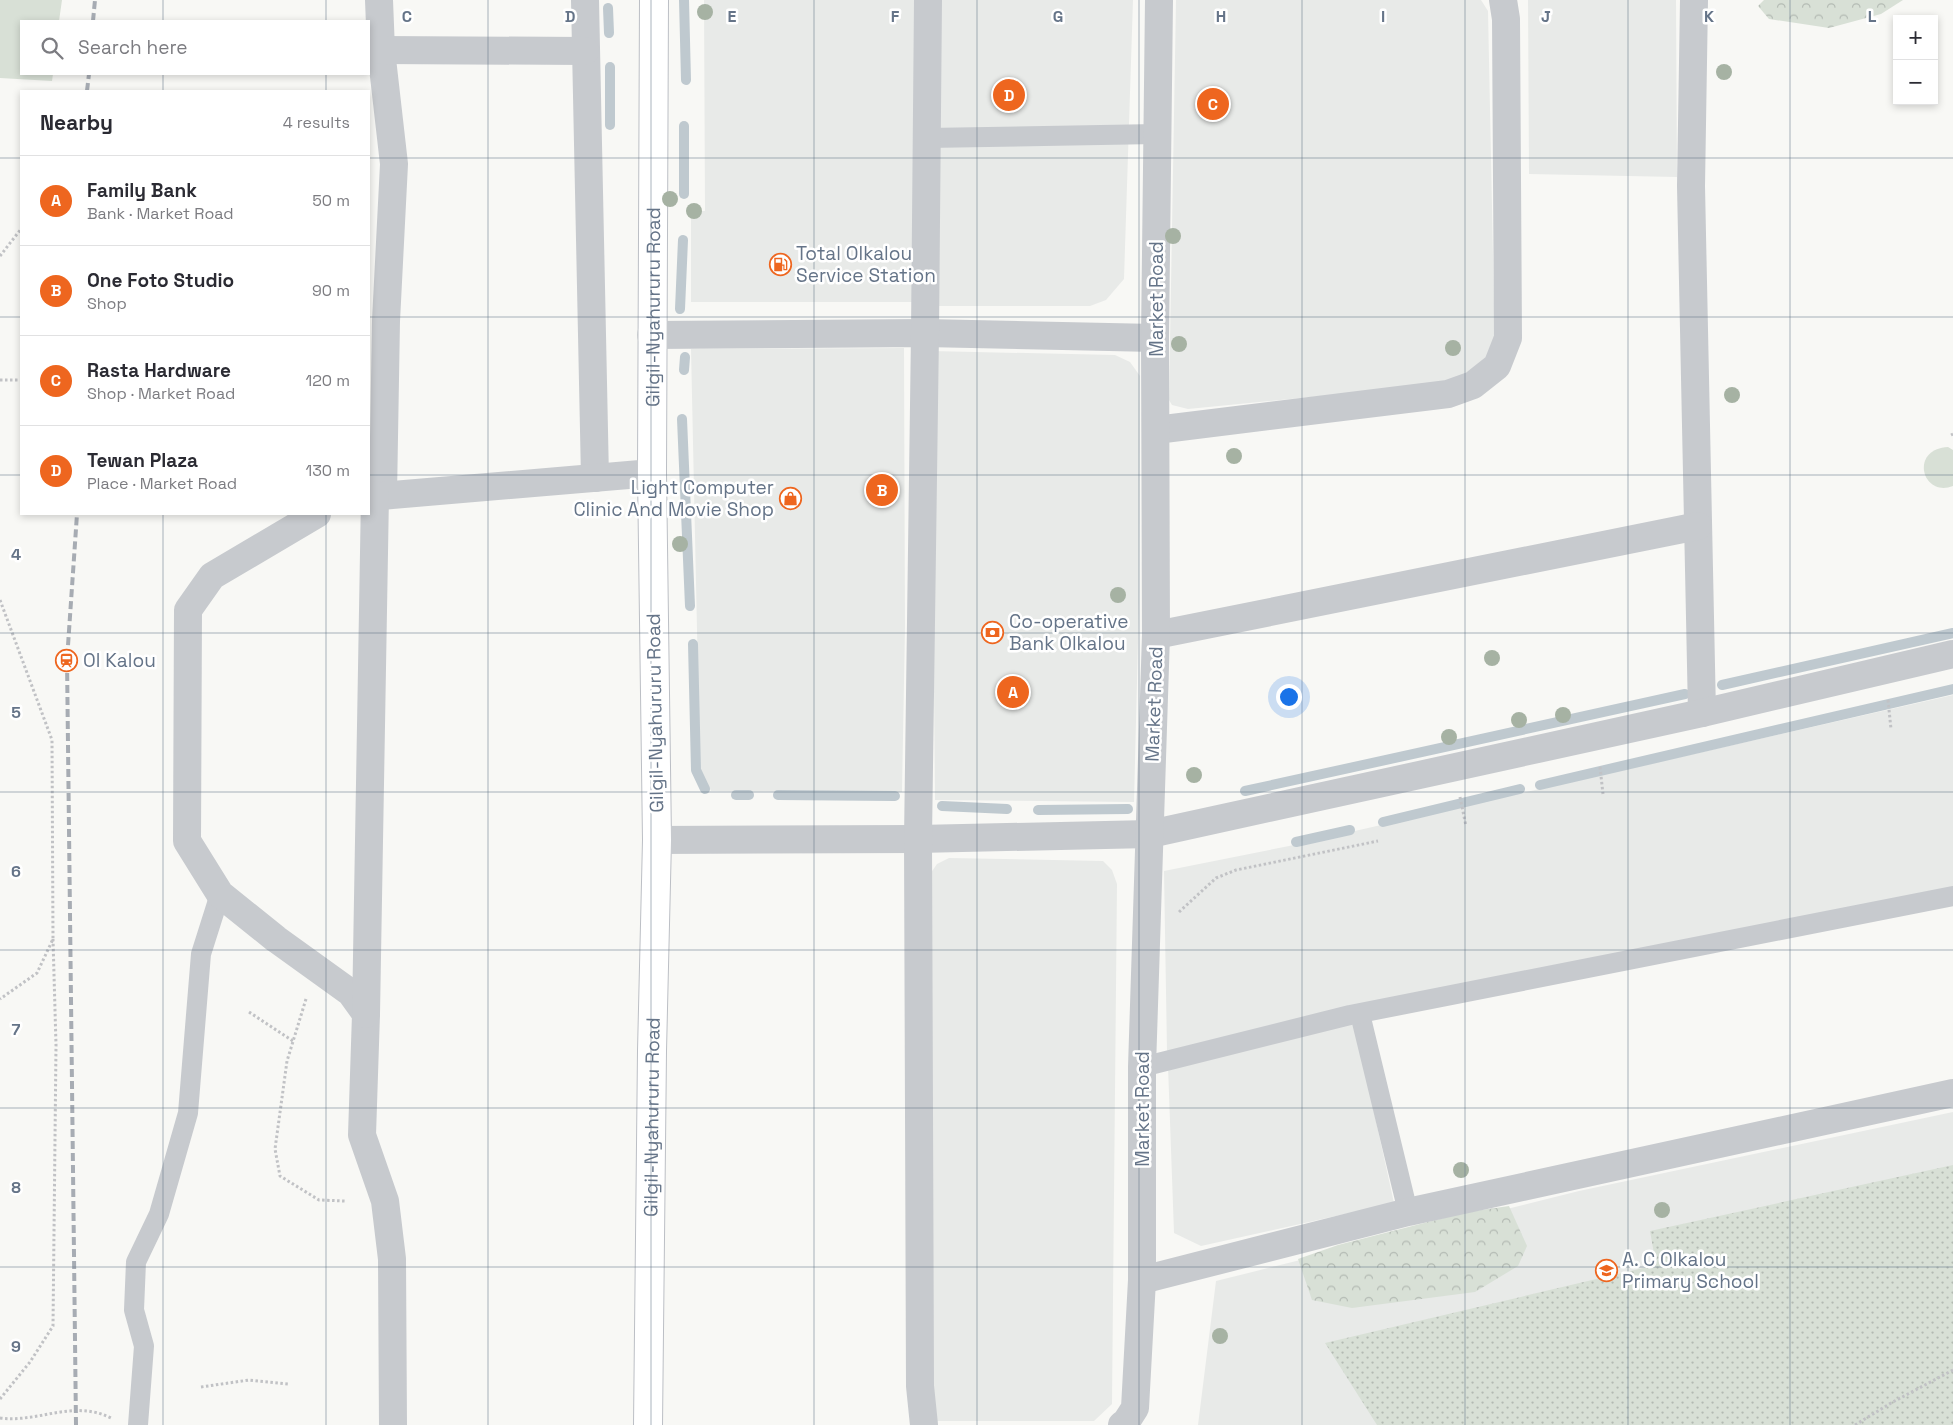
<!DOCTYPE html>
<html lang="en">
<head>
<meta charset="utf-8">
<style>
	body { margin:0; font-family:"Space Grotesk",sans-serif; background:#f2f2f3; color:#2b2b33 }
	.controls { position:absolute; right:15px; top:15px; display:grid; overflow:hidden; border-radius:0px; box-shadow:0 2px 8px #0003 }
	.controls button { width:45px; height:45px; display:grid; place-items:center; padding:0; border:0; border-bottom:1px solid #e1e1e2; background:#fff; color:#2b2b33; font:25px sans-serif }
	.you { position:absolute; left:1288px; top:696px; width:18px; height:18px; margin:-12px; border:4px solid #fff; border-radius:50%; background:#1a73e8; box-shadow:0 0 0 8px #1a73e833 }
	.badge { display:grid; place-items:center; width:32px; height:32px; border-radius:50%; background:#ee661f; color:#fff; font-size:16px; font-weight:700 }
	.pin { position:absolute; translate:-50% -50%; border:2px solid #fff; box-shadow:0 1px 5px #0006 }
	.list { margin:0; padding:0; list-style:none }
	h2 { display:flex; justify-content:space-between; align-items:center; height:65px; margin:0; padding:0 20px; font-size:21px }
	h2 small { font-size:16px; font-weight:400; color:#7c7c81 }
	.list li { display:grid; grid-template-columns:32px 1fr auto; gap:15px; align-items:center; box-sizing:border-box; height:90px; padding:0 20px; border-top:1px solid #e1e1e2 }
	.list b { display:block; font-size:19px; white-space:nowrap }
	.list p { margin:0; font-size:16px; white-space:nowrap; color:#7c7c81 }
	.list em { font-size:16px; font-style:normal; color:#7c7c81 }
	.icon { flex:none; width:28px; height:28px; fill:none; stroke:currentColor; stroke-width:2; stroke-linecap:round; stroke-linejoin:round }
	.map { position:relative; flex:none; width:1953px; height:1425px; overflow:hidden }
	.search { position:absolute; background:#fff; box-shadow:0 2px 8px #0003; left:20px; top:20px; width:350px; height:55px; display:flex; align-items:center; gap:12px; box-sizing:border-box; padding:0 18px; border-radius:0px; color:#7c7c81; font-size:19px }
	.panel { position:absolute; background:#fff; box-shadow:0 2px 8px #0003; left:20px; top:90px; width:350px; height:425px; border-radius:0px }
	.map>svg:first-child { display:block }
	.built { fill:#e8eae8 }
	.grass { fill:#d8e0d6 }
	.forest { fill:url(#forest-crowns) }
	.park { fill:url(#park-dots) }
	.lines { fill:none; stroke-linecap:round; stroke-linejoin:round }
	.stream { stroke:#bfc9cf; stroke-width:10 }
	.secondary-casing { stroke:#bcbfc5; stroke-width:30 }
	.path { stroke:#c1c2c5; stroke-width:3; stroke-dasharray:2.5 2.5; stroke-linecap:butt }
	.lane { stroke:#c7cace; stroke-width:20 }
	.street { stroke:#c7cace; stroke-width:28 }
	.secondary { stroke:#fff; stroke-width:28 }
	.rail { stroke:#a7acb3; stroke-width:4; stroke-dasharray:8 4; stroke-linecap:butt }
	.tree { fill:#a6b2a3 }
	.grid { fill:none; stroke:#657488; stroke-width:1; stroke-opacity:0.55 }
	.labels { text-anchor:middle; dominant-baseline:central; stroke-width:5; stroke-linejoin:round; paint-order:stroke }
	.poi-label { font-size:19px; fill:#657488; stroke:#fff; text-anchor:start }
	.street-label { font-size:19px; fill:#657488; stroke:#fff }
	.grid-label { font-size:16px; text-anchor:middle; font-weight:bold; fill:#657488; stroke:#fff; stroke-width:5; stroke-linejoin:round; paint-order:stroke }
</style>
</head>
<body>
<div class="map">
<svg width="1953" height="1425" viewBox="0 0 1953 1425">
	<defs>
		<pattern id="forest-crowns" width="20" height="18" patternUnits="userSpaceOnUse" patternTransform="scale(1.25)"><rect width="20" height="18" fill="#d8e0d6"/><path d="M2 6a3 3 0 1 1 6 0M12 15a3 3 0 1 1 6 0" fill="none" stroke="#b3bab3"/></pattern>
		<pattern id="park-dots" width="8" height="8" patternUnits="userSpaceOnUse" patternTransform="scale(1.25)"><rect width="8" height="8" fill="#d8e0d6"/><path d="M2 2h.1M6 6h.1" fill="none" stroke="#b3bab3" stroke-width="1.8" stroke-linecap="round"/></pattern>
	</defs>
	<rect width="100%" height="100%" fill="#f8f8f5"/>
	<g class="built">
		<polygon points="704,0 916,0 914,302 691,302 691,211 705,211"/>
		<polygon points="932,0 1133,0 1124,279 1106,300 1090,306 932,306"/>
		<polygon points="1176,0 1481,0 1488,11 1495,354 1491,359 1445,384 1188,409 1172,405 1169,400"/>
		<polygon points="1528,0 1676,0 1677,177 1529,174"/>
		<polygon points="904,348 905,627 902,792 711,791 700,770 691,349"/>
		<polygon points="931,351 1115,355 1130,362 1140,376 1139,602 1134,802 935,800"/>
		<polygon points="1953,695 1953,892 1167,1051 1164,871 1289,846"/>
		<polygon points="949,858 1103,861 1112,870 1117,884 1112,1404 1094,1421 932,1421 928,877 937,864"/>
		<polygon points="1354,1021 1394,1203 1201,1246 1174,1233 1168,1066"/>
		<polygon points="1953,1112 1953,1425 1198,1425 1216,1281 1579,1191"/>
	</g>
	<g class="grass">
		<polygon points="0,0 62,0 59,21 21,21 21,74 53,74 52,81 0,78"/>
		<path d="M1948,447L1953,450V486C1922,498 1909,449 1948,447Z"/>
	</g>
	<g class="forest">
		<polygon points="1764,0 1903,0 1881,14 1829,28 1769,19 1758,6"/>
		<polygon points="1509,1206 1527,1246 1518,1266 1475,1292 1352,1308 1312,1300 1298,1259 1338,1245 1467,1212"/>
	</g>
	<polygon class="park" points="1953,1165 1953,1425 1377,1425 1325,1343 1656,1265 1650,1231"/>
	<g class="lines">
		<g class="stream">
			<polyline points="684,0 686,80"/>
			<polyline points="608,8 609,33"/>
			<polyline points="610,67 610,125"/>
			<polyline points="684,194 684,126"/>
			<polyline points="680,309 683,240"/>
			<polyline points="684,370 685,357"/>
			<polyline points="682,419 690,606"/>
			<polyline points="693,644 696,770 705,789"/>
			<polyline points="1722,685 1953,633"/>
			<polyline points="1540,785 1953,689"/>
			<polyline points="1245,791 1685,694"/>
			<polyline points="736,795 749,795"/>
			<polyline points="778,795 895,796"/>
			<polyline points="942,806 1007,809"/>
			<polyline points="1038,810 1128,809"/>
			<polyline points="1383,822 1520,789"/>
			<polyline points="1296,842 1350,830"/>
		</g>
		<defs>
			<g id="secondary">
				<path id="s1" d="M648,1425L652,1051L657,840L652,473L654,0"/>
			</g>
		</defs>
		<use href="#secondary" class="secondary-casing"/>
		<g class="path">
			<polyline points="0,256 21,229"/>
			<polyline points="0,380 21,380"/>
			<polyline points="1951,435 1953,434"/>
			<polyline points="0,600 52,740 53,939 37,973 0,999"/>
			<polyline points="1888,700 1891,729"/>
			<polyline points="1600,767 1603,794"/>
			<polyline points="1460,797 1466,826"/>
			<polyline points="1179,912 1216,878 1236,870 1378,841"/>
			<polyline points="306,999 287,1061 275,1149 280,1176 319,1200 345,1201"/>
			<polyline points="249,1012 293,1041"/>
			<polyline points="201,1387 249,1380 288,1384"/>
			<polyline points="0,1399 30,1362 53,1326 56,1045 53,939"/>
			<path d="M0,1418C39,1423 73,1399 111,1418"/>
			<polyline points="1855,1425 1891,1403 1953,1370"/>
		</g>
		<g class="lane">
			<polyline points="927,138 1157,134"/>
			<polyline points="1360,1014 1408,1212"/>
			<polyline points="1142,1067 1350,1015 1953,896"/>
			<polyline points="138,1425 144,1346 134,1310 136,1262 159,1214 188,1113 201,954 220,894"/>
		</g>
		<g class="street">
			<polyline points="379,0 381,50 394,164 386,321 383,495"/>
			<polyline points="585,0 595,478"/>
			<polyline points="1694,0 1691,186 1702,713"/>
			<polyline points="381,50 585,51"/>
			<polyline points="651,335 925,333 1155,338"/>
			<polyline points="1156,430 1448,394 1473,385 1497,366 1508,338 1506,19 1503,0"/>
			<polyline points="369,497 652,473"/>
			<polyline points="317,514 212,576 188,610 187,841 220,894 276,939 351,993 366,1014 362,1135 385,1201 392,1259 393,1425"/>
			<polyline points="1156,635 1698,526"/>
			<polyline points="657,840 918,839 1150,834 1702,713 1953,654"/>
			<polyline points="366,1014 375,495"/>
			<polyline points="1142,1280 1408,1212 1953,1093"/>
			<polyline points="924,1425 920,1386 918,839 925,333 928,0"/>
			<polyline points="1122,1425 1126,1422 1135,1408 1142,1280 1142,1067 1156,635 1155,338 1159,0"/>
		</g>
		<use href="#secondary" class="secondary"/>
		<g class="rail">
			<polyline points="93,21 95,0"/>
			<polyline points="87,91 89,74"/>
			<polyline points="76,1425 67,660 77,514"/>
		</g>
	</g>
	<g class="tree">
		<circle cx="705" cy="12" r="8"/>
		<circle cx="1724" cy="72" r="8"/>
		<circle cx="670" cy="199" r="8"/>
		<circle cx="694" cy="211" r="8"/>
		<circle cx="1173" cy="236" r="8"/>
		<circle cx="1179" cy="344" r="8"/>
		<circle cx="1453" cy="348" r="8"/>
		<circle cx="1732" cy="395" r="8"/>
		<circle cx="1234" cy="456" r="8"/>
		<circle cx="680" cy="544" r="8"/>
		<circle cx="1118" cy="595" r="8"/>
		<circle cx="1492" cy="658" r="8"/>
		<circle cx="1563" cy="715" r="8"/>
		<circle cx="1519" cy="720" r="8"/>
		<circle cx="1449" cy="737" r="8"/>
		<circle cx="1194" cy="775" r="8"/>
		<circle cx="1461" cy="1170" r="8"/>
		<circle cx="1662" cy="1210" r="8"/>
		<circle cx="1220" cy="1336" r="8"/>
	</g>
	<path class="grid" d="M163,0V21M326,0V21M488,0V1425M651,0V1425M814,0V1425M977,0V1425M1139,0V1425M1302,0V1425M1465,0V1425M1628,0V1425M1790,0V1425M163,74V91M326,74V91M0,158H21M369,158H1953M0,317H21M369,317H1953M0,475H21M369,475H1953M163,514V1425M326,514V1425M0,633H1953M0,792H1953M0,950H1953M0,1108H1953M0,1267H1953"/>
	<defs>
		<symbol id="fuel-ring" viewBox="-11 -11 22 22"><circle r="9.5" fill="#fff" stroke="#ee661f" stroke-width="1.5"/><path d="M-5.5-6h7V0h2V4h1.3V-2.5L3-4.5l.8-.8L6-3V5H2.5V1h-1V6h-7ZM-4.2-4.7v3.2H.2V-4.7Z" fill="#ee661f"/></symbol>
		<symbol id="shop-ring" viewBox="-11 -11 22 22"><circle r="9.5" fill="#fff" stroke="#ee661f" stroke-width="1.5"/><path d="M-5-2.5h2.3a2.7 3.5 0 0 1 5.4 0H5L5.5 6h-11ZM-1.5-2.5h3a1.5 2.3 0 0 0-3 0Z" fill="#ee661f"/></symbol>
		<symbol id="bank-ring" viewBox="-11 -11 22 22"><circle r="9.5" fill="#fff" stroke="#ee661f" stroke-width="1.5"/><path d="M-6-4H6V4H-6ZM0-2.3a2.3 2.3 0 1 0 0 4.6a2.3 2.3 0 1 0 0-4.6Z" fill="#ee661f"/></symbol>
		<symbol id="station-ring" viewBox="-11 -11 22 22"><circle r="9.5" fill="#fff" stroke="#ee661f" stroke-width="1.5"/><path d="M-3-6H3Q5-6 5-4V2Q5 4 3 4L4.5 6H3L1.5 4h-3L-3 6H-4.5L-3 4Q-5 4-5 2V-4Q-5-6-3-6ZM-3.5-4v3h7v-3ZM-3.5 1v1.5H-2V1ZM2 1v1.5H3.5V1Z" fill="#ee661f"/></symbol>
		<symbol id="school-ring" viewBox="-11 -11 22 22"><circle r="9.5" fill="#fff" stroke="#ee661f" stroke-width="1.5"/><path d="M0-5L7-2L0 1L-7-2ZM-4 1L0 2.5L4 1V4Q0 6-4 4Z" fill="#ee661f"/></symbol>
	</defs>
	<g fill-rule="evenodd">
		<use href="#fuel-ring" x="768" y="252" width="25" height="25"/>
		<use href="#shop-ring" x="778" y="486" width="25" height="25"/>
		<use href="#bank-ring" x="980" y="620" width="25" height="25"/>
		<use href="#station-ring" x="54" y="648" width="25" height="25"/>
		<use href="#school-ring" x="1594" y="1258" width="25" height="25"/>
	</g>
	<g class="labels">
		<g class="poi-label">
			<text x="796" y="253">Total Olkalou<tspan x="796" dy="22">Service Station</tspan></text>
			<text x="774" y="487" text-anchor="end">Light Computer<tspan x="774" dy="22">Clinic And Movie Shop</tspan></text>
			<text x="1009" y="621">Co-operative<tspan x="1009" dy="22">Bank Olkalou</tspan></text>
			<text x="83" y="660">Ol Kalou</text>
			<text x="1622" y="1259">A. C Olkalou<tspan x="1622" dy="22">Primary School</tspan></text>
		</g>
		<g class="street-label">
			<text transform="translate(1156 299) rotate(-90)">Market Road</text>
			<text stroke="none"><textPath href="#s1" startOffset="1118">Gilgil-Nyahururu Road</textPath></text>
			<text transform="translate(1154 704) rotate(-88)">Market Road</text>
			<text transform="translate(655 713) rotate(-91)">Gilgil-Nyahururu Road</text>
			<text transform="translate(1142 1109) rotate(-90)">Market Road</text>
			<text stroke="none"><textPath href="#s1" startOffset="308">Gilgil-Nyahururu Road</textPath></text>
		</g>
	</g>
	<g class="grid-label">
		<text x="407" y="22">C</text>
		<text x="570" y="22">D</text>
		<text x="732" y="22">E</text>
		<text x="895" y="22">F</text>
		<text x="1058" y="22">G</text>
		<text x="1221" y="22">H</text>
		<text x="1383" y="22">I</text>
		<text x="1546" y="22">J</text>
		<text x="1709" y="22">K</text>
		<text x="1872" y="22">L</text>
		<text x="16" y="560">4</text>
		<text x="16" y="718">5</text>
		<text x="16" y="877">6</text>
		<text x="16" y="1035">7</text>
		<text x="16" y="1193">8</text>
		<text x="16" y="1352">9</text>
	</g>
</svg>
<div class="controls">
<button>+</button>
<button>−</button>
</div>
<div class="you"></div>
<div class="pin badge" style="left:1013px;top:692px">A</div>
<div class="pin badge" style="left:882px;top:490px">B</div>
<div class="pin badge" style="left:1213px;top:104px">C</div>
<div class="pin badge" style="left:1009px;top:95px">D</div>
<div class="search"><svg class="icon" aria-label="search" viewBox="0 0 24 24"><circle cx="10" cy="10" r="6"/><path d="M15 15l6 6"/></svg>Search here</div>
<section class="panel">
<h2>Nearby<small>4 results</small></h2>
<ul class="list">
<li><span class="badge">A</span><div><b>Family Bank</b><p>Bank · Market Road</p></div><em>50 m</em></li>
<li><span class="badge">B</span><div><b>One Foto Studio</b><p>Shop</p></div><em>90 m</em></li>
<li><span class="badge">C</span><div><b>Rasta Hardware</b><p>Shop · Market Road</p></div><em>120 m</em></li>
<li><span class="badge">D</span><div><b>Tewan Plaza</b><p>Place · Market Road</p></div><em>130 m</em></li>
</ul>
</section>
</div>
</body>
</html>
